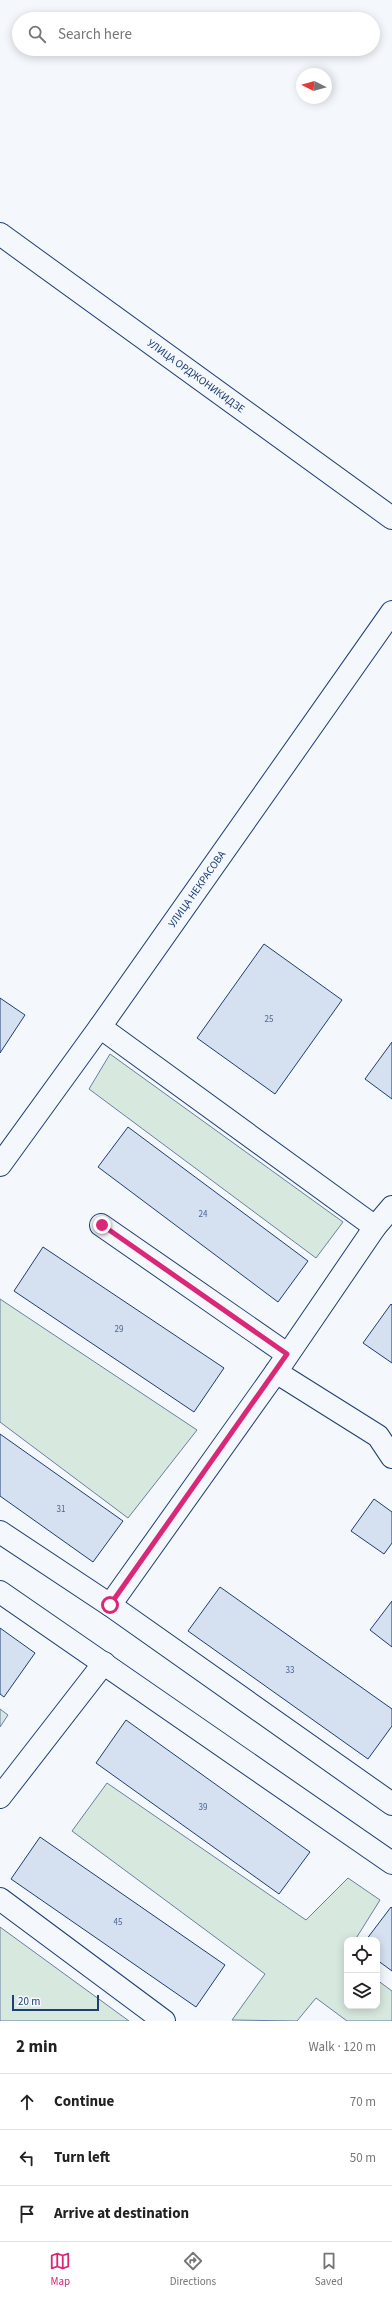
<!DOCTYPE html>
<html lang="en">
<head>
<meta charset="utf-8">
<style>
	body { margin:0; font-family:"Source Sans 3",sans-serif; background:#f2f2f2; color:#222 }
	.controls { position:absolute; right:12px; bottom:12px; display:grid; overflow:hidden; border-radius:8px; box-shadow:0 2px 10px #0003 }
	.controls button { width:36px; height:36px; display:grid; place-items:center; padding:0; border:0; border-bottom:1px solid #e0e0e0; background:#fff; color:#222; font:20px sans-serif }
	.compass { position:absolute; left:296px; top:68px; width:36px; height:36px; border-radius:50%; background:#fff; box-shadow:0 2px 10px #0003; rotate:276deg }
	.scale { position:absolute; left:12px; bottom:10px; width:87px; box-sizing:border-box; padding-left:4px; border:2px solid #1d3f73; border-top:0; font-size:11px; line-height:14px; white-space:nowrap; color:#1d3f73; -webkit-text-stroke:3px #f4f7fb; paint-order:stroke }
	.stop { position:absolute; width:12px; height:12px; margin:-9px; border:3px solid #db2777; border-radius:50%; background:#fff }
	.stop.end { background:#db2777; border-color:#fff; box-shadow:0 1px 4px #0008 }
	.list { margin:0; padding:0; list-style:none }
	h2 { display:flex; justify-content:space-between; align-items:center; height:52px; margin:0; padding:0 16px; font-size:17px }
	h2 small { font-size:13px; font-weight:400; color:#767676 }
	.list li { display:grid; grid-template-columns:26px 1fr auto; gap:12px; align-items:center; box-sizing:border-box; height:56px; padding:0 16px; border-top:1px solid #e0e0e0 }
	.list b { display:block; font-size:15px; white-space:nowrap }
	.list em { font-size:13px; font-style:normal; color:#767676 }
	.icon { flex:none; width:22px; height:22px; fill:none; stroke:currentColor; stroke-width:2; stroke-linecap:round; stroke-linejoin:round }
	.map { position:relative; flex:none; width:392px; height:2021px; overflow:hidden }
	.search { position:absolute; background:#fff; box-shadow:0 2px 10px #0003; left:12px; right:12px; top:12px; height:44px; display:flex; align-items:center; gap:10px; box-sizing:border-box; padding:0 14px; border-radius:22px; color:#767676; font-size:15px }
	.sheet { height:220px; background:#fff }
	nav { display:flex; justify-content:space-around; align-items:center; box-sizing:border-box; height:56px; border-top:1px solid #e0e0e0; background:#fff; font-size:11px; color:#767676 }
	nav a { display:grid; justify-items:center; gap:2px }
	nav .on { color:#db2777 }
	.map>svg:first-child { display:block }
	.green { fill:#d7e8df; stroke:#687fa3 }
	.building { fill:#d5e0f0; stroke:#1d3f73 }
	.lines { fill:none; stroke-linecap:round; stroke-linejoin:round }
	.minor-casing { stroke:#1d3f73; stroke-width:24 }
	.minor { stroke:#f4f7fb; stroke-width:22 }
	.route { stroke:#db2777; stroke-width:5 }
	.labels { text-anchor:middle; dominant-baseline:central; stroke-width:3; stroke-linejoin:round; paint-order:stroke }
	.number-label { font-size:9px; fill:#4b6792 }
	.street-label { font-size:11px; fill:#1d3f73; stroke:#f4f7fb }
</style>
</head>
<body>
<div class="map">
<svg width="392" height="2021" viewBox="0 0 392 2021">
	<rect width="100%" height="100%" fill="#f4f7fb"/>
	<g class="green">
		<polygon points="110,1054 343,1222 316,1258 89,1089"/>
		<polygon points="0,1299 197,1430 128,1518 0,1422"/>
		<polygon points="0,1709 8,1715 0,1727"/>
		<polygon points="107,1783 306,1920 348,1878 380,1900 355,1940 347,1940 345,1957 347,1959 347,2006 377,2006 377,1980 392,1991 392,2021 347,2021 316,1998 297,2021 232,2020 265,1974 72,1831"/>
		<polygon points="0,1927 129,2021 0,2021"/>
	</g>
	<g class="building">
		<polygon points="264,944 342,1000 275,1094 197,1038"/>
		<polygon points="0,998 25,1015 0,1053"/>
		<polygon points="392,1042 392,1099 365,1079"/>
		<polygon points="128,1127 308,1261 278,1302 98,1167"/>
		<polygon points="43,1247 224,1368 194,1412 14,1291"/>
		<polygon points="391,1304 392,1305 392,1363 363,1343"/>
		<polygon points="0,1434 123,1521 93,1562 0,1496"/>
		<polygon points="374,1499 392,1512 392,1543 384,1554 351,1531"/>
		<polygon points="220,1587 392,1709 392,1726 368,1759 188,1631"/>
		<polygon points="392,1601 392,1647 370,1630"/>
		<polygon points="0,1628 35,1653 4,1697 0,1694"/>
		<polygon points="126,1720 310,1852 279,1894 96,1763"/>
		<polygon points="40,1837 225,1965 196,2007 11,1879"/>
		<polygon points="391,1907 392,1908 392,1971 377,1960 377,1940 366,1940"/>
	</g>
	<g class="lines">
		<defs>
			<g id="minor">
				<polyline points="0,234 392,518"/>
				<polyline points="100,1027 375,1227"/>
				<polyline points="0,1165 100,1027 392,612"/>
				<polyline points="101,1225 287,1354"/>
				<polyline points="276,1372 378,1436 392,1457"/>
				<polyline points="0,1532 110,1605 392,1804"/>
				<polyline points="0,1592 392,1863"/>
				<polyline points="110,1605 276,1372 375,1227 392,1207"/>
				<polyline points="0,1797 104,1663"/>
				<polyline points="0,1899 164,2021"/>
			</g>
		</defs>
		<use href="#minor" class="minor-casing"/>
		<use href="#minor" class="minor"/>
	</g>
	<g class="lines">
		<polyline class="route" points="102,1225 287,1354 110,1605"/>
	</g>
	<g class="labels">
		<g class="number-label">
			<text x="269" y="1019">25</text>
			<text x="203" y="1214">24</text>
			<text x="119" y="1329">29</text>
			<text x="61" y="1509">31</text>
			<text x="290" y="1670">33</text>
			<text x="203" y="1807">39</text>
			<text x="118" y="1922">45</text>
		</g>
		<g class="street-label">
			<text transform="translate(196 376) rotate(36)">УЛИЦА ОРДЖОНИКИДЗЕ</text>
			<text transform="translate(197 889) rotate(-55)">УЛИЦА НЕКРАСОВА</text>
		</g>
	</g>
</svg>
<div class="controls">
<button><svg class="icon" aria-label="locate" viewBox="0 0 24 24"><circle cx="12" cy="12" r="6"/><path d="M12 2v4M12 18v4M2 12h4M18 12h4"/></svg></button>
<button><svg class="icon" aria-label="layers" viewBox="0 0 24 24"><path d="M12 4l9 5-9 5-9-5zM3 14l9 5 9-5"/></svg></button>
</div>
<svg class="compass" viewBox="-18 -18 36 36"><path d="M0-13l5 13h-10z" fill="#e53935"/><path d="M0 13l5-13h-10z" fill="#767676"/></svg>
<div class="scale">20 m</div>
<div class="stop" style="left:110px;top:1605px"></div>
<div class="stop end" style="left:102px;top:1225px"></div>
<div class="search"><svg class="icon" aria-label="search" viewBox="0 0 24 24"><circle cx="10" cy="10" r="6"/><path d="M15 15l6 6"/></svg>Search here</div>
</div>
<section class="sheet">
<h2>2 min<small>Walk · 120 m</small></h2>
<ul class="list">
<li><svg class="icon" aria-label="ahead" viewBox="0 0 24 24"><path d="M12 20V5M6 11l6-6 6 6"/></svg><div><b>Continue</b></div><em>70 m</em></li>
<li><svg class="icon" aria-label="left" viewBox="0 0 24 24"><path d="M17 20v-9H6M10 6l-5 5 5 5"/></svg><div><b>Turn left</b></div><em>50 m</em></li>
<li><svg class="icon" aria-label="arrive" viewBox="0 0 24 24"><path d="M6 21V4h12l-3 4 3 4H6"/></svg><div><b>Arrive at destination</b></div></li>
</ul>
</section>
<nav>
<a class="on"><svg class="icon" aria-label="map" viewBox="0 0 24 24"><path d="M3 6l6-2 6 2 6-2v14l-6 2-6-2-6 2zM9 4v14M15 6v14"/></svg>Map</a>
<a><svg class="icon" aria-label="directions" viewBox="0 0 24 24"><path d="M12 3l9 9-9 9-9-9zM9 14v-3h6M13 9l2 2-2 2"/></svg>Directions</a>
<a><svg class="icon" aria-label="saved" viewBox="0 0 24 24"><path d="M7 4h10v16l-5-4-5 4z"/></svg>Saved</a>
</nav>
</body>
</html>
